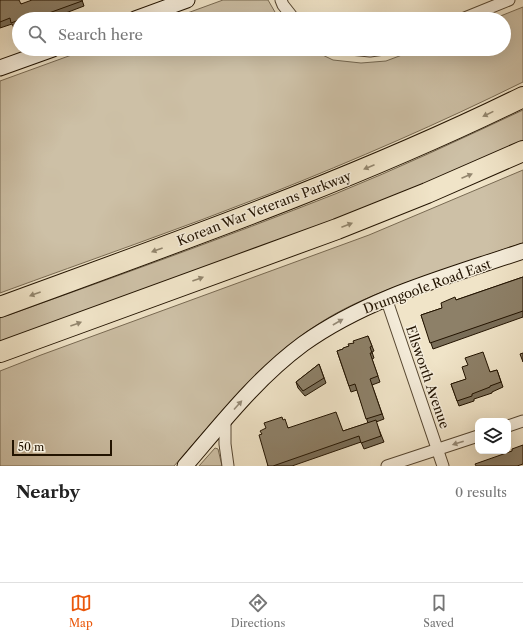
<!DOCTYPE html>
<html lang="en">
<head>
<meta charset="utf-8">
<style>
	body { margin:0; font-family:"Libre Caslon Text",serif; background:#f6f6f6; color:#222 }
	.controls { position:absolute; right:12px; bottom:12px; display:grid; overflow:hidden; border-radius:8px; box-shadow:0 4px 16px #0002 }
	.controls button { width:36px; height:36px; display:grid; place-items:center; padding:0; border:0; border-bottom:1px solid #e0e0e0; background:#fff; color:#222; font:20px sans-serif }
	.scale { position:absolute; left:12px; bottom:10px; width:100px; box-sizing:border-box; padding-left:4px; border:2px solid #221300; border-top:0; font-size:11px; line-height:14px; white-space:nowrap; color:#221300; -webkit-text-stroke:3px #f5eddb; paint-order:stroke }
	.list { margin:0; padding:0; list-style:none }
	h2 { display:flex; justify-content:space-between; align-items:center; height:52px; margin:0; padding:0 16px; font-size:17px }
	h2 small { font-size:13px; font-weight:400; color:#767676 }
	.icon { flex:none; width:22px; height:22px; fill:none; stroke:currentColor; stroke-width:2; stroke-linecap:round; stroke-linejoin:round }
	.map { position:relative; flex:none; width:523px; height:466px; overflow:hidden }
	.search { position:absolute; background:#fff; box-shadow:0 4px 16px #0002; left:12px; right:12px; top:12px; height:44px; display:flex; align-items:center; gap:10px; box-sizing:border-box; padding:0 14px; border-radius:22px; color:#767676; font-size:15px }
	.sheet { height:116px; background:#fff }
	nav { display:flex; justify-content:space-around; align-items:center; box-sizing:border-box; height:56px; border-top:1px solid #e0e0e0; background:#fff; font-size:11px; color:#767676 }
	nav a { display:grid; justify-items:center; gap:2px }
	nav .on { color:#ea580c }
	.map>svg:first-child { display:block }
	.green { fill:#cdc0a6; stroke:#786a53 }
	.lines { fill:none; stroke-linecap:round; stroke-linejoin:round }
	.street-casing { stroke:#564732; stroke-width:13 }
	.secondary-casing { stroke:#221300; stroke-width:17 }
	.highway-casing { stroke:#221300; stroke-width:22 }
	.street { stroke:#f5eddb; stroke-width:11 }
	.secondary { stroke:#f5eddb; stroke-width:15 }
	.highway { stroke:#f0e4c8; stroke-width:20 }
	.wall { fill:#796e59; stroke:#221300 }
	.building { fill:#8d8068; stroke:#221300 }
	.oneway { fill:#93866e }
	.oneway2 { fill:#968b78 }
	.labels { text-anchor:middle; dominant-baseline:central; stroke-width:3; stroke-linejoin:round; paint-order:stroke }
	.street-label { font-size:13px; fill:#221300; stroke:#f5eddb }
</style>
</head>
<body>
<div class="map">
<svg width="523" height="466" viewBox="0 0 523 466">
	<rect width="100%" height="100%" fill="#f0e4c8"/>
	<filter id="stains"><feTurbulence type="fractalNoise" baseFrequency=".005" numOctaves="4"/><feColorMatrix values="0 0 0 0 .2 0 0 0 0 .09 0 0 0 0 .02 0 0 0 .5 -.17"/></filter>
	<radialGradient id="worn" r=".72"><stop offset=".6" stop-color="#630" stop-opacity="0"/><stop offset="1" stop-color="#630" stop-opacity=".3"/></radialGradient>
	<g class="green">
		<polygon points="223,0 268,0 279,19 171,19"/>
		<path d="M523,7V82C440,123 355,160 269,194C180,229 90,260 0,293V81L88,49H310L333,60L361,63L386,61L418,49H504V19H493Z"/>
		<path d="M523,110V142L411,191L0,344V318C112,278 224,238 335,194C399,168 461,139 523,110Z"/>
		<path d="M523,170V243C485,256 446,268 408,282C379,293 350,304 323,321C263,358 220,414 174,466H0V371L41,355L369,235Z"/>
		<polygon points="215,448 218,449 222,466 199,466"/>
	</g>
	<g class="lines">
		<defs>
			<g id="street">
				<polyline points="281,0 283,5 294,19"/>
				<polyline points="462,19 509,0"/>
				<polyline points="350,49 370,51 384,49"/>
				<polyline points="386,298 443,466"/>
				<polyline points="225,419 225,444 228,466"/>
				<polyline points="508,426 523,421"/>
				<polyline points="387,466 478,436"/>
			</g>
			<g id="secondary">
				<polyline points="135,19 187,0"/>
				<polyline points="0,68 53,49"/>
				<path d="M185,466C222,423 257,378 303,344C369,297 447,277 523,251"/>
			</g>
			<g id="highway">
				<path d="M0,307C177,242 354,180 523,97"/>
				<polyline points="0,352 337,229 427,193 523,151"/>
			</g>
		</defs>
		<use href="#street" class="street-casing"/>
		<use href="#secondary" class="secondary-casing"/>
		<use href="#highway" class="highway-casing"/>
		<use href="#street" class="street"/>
		<use href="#secondary" class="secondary"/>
		<use href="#highway" class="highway"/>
	</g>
	<g class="wall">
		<polygon points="0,0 21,4 82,0 84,6 50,19 19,19 19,26 14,28 12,24 0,28"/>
		<polygon points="523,277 523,317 433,349 421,315 442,308 456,300"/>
		<polygon points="368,336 374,351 372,352 374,358 372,359 380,382 372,385 384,419 376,422 384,442 364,449 361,442 292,466 268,466 262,434 266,428 283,420 288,428 343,431 368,423 357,390 351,392 337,351 343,349 354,343"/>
		<polygon points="319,364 326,383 305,396 298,388 296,382"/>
		<polygon points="497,370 503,387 492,392 492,393 474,399 474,401 459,406 451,384"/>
	</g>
	<g class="building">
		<polygon points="0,0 19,0 21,4 32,0 82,0 82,1 35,18 33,15 21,19 19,19 19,20 11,23 10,18 0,22"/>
		<polygon points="523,277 523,311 430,343 421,315 442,308 441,303 455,297 456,300"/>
		<polygon points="368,336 372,346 370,347 372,353 370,353 378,376 370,379 382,414 366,419 355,384 349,386 337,351 343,349 343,348 349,346 348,344 354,343 353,341"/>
		<polygon points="483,352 490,372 497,370 501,382 490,386 490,387 472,394 472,396 457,401 451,384 466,379 462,367 468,365 465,358"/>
		<polygon points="523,353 523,362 520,354"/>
		<polygon points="319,364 324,378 303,391 296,382"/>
		<polygon points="336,412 343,431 376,420 381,436 361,443 359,436 273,466 268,466 259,435 262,434 260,431 266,428 264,423 282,417 283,420 285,419 288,428"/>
		<polygon points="523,445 523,464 517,466 476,466 475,464 512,451 512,449"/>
	</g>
	<defs><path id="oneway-solid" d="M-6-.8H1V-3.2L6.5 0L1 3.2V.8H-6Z"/></defs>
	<g class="oneway">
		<use href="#oneway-solid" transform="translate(488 114) rotate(154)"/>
		<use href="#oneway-solid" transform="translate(369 167) rotate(157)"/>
		<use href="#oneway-solid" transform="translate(467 176) rotate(-23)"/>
		<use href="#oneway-solid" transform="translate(347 225) rotate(-21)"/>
		<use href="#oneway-solid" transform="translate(157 250) rotate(160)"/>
		<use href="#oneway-solid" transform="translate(198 279) rotate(-20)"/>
		<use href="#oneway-solid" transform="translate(35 294) rotate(160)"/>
		<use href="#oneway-solid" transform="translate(76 324) rotate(-20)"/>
	</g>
	<g class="oneway2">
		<use href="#oneway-solid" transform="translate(338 322) rotate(-30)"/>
		<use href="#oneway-solid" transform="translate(238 405) rotate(-48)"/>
		<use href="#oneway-solid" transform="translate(458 443) rotate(162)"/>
	</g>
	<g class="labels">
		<g class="street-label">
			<text transform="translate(264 208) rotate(-21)">Korean War Veterans Parkway</text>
			<text transform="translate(427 286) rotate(-20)">Drumgoole Road East</text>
			<text transform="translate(428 377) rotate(71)">Ellsworth Avenue</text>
		</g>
	</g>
	<rect width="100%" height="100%" filter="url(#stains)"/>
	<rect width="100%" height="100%" fill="url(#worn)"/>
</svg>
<div class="controls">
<button><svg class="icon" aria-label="layers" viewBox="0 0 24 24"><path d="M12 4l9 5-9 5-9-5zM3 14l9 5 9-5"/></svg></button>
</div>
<div class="scale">50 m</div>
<div class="search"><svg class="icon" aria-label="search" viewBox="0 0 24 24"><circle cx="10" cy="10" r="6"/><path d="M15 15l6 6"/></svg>Search here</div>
</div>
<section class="sheet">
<h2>Nearby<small>0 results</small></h2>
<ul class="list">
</ul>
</section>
<nav>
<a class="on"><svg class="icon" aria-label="map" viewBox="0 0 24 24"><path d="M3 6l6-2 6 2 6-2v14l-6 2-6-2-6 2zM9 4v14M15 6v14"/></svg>Map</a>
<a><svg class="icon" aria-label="directions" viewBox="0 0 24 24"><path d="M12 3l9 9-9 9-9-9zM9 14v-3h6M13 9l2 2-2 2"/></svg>Directions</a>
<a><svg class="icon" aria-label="saved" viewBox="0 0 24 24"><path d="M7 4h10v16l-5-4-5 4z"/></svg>Saved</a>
</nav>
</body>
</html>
